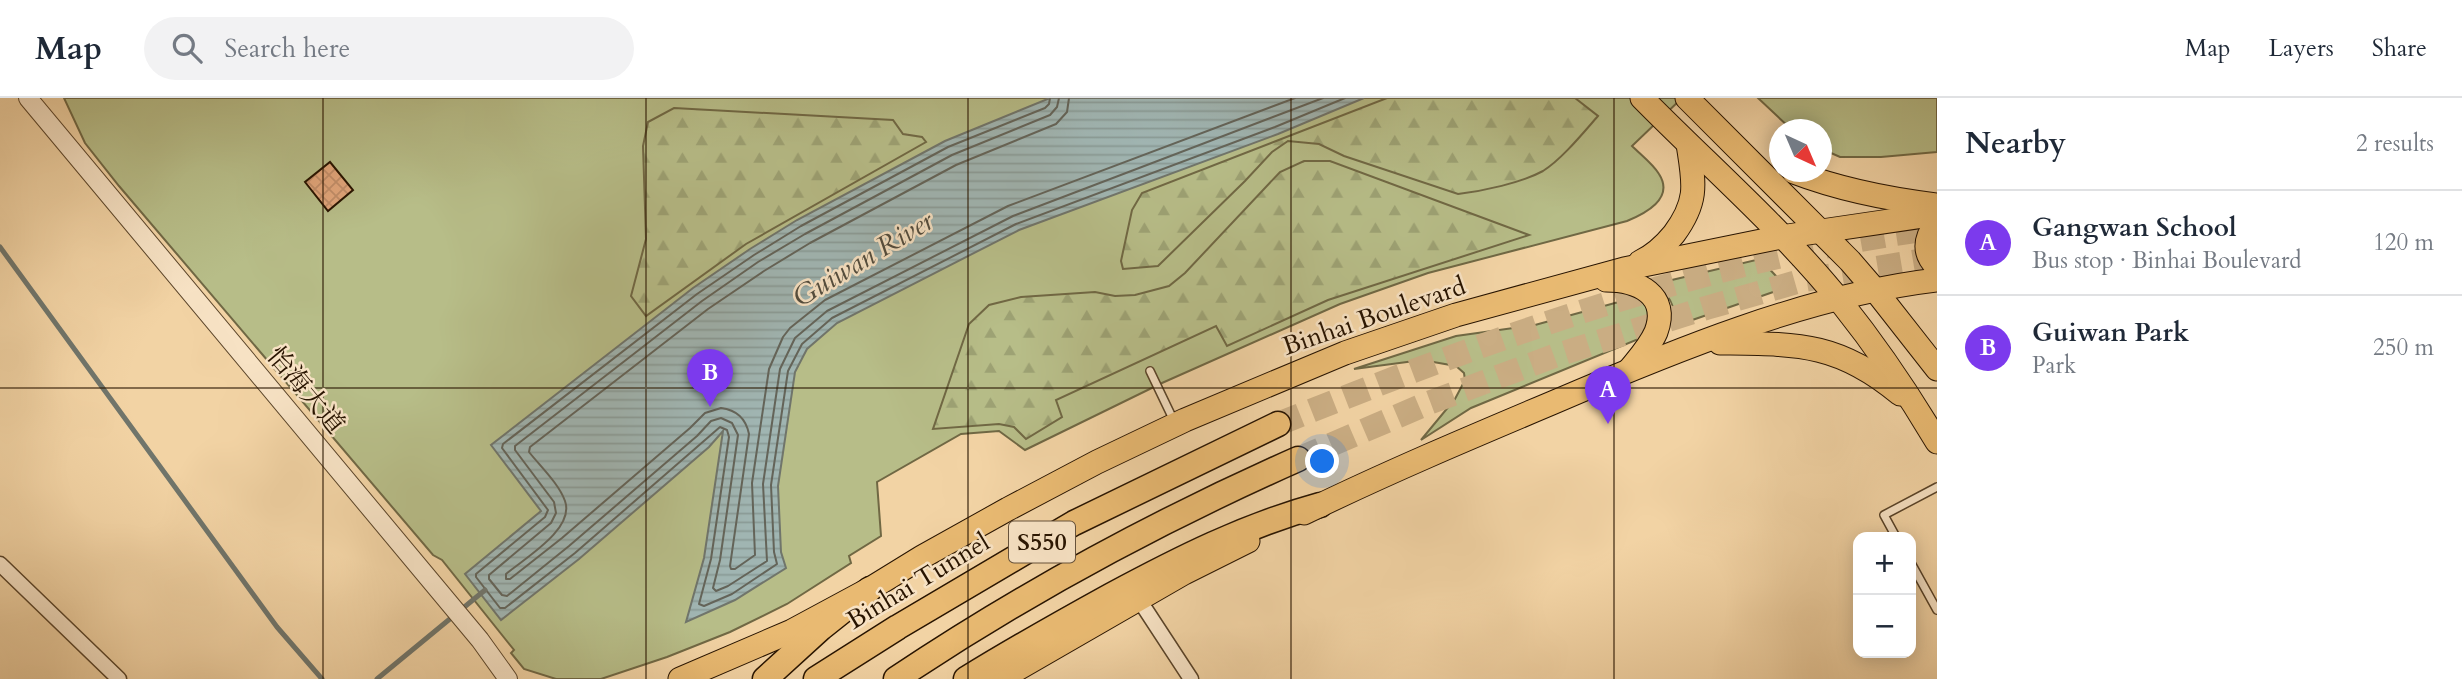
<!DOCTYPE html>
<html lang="en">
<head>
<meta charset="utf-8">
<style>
	body { margin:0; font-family:Cardo,"Noto Serif SC",serif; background:#f2f2f3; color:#1f2937 }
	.controls { position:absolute; right:21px; bottom:21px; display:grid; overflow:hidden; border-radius:14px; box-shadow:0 4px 18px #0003 }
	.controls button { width:63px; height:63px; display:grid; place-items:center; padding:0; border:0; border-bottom:2px solid #e0e1e3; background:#fff; color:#1f2937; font:35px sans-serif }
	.compass { position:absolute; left:1769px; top:21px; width:63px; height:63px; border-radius:50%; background:#fff; box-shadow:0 4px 18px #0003; rotate:136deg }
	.you { position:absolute; left:1323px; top:364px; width:24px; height:24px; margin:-18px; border:5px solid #fff; border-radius:50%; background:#1a73e8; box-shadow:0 0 0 10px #1a73e833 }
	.badge { display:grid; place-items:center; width:46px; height:46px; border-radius:50%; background:#7c3aed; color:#fff; font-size:23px; font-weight:700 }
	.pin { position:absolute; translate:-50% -58px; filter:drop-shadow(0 2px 4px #0008) }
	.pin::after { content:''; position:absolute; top:37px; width:24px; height:21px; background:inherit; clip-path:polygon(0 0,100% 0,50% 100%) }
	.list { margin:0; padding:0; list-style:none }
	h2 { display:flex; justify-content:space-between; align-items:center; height:91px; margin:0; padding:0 28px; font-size:30px }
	h2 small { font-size:23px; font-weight:400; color:#747a83 }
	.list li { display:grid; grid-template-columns:46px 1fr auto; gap:21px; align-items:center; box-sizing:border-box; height:105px; padding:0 28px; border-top:2px solid #e0e1e3 }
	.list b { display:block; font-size:26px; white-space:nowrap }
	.list p { margin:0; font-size:23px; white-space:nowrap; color:#747a83 }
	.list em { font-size:23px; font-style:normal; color:#747a83 }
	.icon { flex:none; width:38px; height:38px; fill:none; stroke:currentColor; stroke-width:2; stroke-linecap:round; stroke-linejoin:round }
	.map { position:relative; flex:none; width:1937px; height:581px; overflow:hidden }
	header { display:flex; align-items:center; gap:42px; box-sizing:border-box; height:98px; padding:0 35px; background:#fff; border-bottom:2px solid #e0e1e3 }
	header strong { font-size:33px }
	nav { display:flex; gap:38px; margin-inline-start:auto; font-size:24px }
	.search { width:490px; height:63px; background:#f2f2f3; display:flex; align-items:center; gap:18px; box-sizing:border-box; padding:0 24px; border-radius:38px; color:#747a83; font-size:26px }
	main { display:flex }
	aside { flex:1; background:#fff }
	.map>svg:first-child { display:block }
	.green { fill:#b7bd88; stroke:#706844; stroke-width:2 }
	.forest { fill:url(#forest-firs); stroke:#706844; stroke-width:2 }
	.water { fill:url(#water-rules); stroke:#70756b; stroke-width:2 }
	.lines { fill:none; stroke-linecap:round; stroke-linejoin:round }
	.shore { stroke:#646459; stroke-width:2 }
	.stream { stroke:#70756b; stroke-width:5 }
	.building { fill:url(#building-cross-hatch); stroke:#281400; stroke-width:2 }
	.trunk-tunnel { stroke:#caad83; stroke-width:24; stroke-dasharray:24 12; stroke-linecap:butt }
	.service-casing { stroke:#5a4429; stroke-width:10 }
	.minor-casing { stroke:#5a4429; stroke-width:17 }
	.tertiary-casing { stroke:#5a4429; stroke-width:20 }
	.primary-casing { stroke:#281400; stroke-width:25 }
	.trunk-casing { stroke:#281400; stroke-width:27 }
	.service { stroke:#f7e2c4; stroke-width:7 }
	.minor { stroke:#f7e2c4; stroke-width:14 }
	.tertiary { stroke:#f7e2c4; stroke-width:18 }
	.primary { stroke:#e9ba72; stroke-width:23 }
	.trunk { stroke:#e9ba72; stroke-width:24 }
	.grid { fill:none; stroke:#281400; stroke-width:2; stroke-opacity:0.55 }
	.labels { text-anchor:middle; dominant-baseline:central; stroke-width:5; stroke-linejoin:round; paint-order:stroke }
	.shield { fill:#f7e2c4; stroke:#66523b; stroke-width:2 }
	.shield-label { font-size:24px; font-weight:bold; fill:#281400 }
	.street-label { font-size:26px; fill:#281400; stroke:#f7e2c4 }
	.water-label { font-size:28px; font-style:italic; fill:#524c3e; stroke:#f7e2c4 }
</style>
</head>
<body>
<header>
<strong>Map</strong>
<div class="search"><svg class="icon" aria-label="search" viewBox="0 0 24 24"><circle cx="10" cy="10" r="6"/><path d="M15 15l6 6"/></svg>Search here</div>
<nav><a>Map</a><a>Layers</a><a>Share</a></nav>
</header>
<main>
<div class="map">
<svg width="1937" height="581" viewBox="0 0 1937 581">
	<defs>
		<pattern id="forest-firs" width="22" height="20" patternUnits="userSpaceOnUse" patternTransform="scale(1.75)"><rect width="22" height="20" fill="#b7bd88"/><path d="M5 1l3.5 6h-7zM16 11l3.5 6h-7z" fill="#9da274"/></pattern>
		<pattern id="water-rules" width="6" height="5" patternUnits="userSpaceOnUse" patternTransform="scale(1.75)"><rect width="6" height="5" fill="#a0b5b2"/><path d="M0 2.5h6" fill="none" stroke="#8a9b97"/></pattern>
		<pattern id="building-cross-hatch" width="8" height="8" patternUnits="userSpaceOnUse" patternTransform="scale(1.75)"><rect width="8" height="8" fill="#e1a57a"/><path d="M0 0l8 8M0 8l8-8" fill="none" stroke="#c18d68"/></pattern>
	</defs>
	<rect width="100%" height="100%" fill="#f2d3a4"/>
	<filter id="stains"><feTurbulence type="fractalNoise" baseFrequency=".00286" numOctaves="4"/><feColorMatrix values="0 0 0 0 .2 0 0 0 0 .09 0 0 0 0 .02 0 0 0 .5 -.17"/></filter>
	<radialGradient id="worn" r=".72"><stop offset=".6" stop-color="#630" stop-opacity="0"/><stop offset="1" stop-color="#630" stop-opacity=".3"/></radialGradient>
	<g class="green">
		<path d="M64,0H1682L1632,48C1641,57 1653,66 1659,76C1675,101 1644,116 1627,123L1428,175L1340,206L1162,285L1025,352L999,333L961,336L877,384L881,438L849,458L851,465L787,506L730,534L667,559L601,581H556L524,571L511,555L514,552L442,462L433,457L119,88L85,45Z"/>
		<polygon points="1758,0 1937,0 1937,54 1881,59 1840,59 1822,51 1822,32 1791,31"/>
		<path d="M1760,161L1776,178L1779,192L1675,228C1676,209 1670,196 1655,186Z"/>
		<polygon points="1633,200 1639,200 1657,212 1641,240 1471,310 1421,342 1455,301 1465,282 1464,275 1456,268 1422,262 1354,271 1456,238 1535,227"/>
	</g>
	<g class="forest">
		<path d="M1387,0H1575L1598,18C1583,35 1562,61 1543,73C1521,85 1483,93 1458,96L1344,58L1319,46L1288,43L1272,54L1245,83L1158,168L1123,171L1121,163L1132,112L1142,95Z"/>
		<polygon points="674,10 893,22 903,36 922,39 926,44 746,146 646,218 631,198 646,141 643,48 648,24"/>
		<polygon points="1304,63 1330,63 1529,137 1328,202 1227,248 1216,228 1056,302 1062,319 1026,341 1014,329 999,326 933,331 969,226 989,207 1021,199 1095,194 1115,198 1135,197 1169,188 1185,175 1280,74"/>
	</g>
	<polygon class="water" points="1050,0 1364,0 1278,36 1019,132 837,225 807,251 795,274 778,388 781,454 786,470 735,502 686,524 704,460 723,333 709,349 579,461 501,522 465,476 541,413 491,347 693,190 750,151 797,122 945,43"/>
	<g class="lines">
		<g class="shore">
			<polyline points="1050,0 1049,6 1045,10 948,49 801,128 754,157 697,196 503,346 502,350 548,412 545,419 476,476 476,479 500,510 505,510 575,455 720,329 727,332 729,339 711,461 699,506 704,508 732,496 777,466 774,454 771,387 788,273 802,246 832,220 1016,126 1275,29 1345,0"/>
			<polyline points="1059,0 1057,9 1050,17 952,57 805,136 758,164 702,203 515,348 515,352 554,404 556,415 551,425 489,477 489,481 502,497 507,498 569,448 697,338 711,323 721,320 732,325 738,337 720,462 713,490 716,493 728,488 767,463 763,386 780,271 795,240 827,213 1013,118 1323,0"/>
			<path d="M1069,0L1067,14L1056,26L956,67L810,145L764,173L708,211L530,349L529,354C541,369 559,386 565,403C575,431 525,460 506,476V481H510L562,440L690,330L705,315L721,310C737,312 746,321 749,336L730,468L731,471H735L755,457L752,385L769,271L783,239L790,230L825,202L1008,108L1295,0"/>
		</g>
		<g class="stream">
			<polyline points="0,149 277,529 322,581"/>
			<polyline points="377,581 485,492"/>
		</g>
	</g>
	<polygon class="building" points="330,64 353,92 328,113 305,84"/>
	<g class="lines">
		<g class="trunk-tunnel">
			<path d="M1278,326C1490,241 1709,160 1937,130"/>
			<polyline points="1298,361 1426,306 1554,258 1706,210 1804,182 1937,160"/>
		</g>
		<defs>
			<g id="service">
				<polyline points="1150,273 1174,323"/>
				<polyline points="1896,439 1884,417 1937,389"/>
				<polyline points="1911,465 1937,512"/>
			</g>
			<g id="minor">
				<polyline points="0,466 119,581"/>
				<polyline points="1138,500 1191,581"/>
			</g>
			<polyline id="tertiary" points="28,0 480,542 508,581"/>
			<g id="primary">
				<path d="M1642,0C1708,67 1781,130 1840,203C1876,248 1908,295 1937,344"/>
				<polyline points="1687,0 1850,163 1875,192 1937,271"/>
				<path d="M1794,74C1841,92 1887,101 1937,107"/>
				<path d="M1937,124C1925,140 1922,154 1937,169"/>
				<path d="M1640,164C1653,158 1665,147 1674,136C1699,102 1694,85 1688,46"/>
				<path d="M1606,182C1638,182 1670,197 1656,234C1650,248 1639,260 1630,271"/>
				<path d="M1720,245C1796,246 1838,244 1900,296"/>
				<path d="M1304,415C1386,375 1469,340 1552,305C1671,254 1808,197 1937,182"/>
				<polyline points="680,581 792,533 870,491 922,459 1008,411 1097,364 1185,322 1345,255 1456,217 1624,171 1781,139 1937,116"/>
				<polyline points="1000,581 1184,475 1248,443"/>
			</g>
			<g id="trunk">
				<polyline points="765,581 821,530 870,491"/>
				<polyline points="816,581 898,529 1074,425 1278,326"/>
				<path d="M896,581C1023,496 1158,423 1298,361"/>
				<path d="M966,581C1013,552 1061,525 1110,498C1179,461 1244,428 1320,407"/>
			</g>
		</defs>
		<use href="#service" class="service-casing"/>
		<use href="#minor" class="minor-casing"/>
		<use href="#tertiary" class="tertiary-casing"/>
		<use href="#primary" class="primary-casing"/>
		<use href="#trunk" class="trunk-casing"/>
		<use href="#service" class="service"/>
		<use href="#minor" class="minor"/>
		<use href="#tertiary" class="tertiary"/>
		<use href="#primary" class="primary"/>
		<use href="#trunk" class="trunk"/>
	</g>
	<path class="grid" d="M323,0V581M646,0V581M968,0V581M1291,0V581M1614,0V581M0,290H1937"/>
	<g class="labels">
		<rect class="shield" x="1009" y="423.5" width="66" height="41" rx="5"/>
		<g class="shield-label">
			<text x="1042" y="444">S550</text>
		</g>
		<g class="street-label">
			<text transform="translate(1374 218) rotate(-19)">Binhai Boulevard</text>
			<text transform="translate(306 292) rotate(50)">怡海大道</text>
			<text transform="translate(918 483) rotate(-31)">Binhai Tunnel</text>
		</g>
		<g class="water-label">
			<text transform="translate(863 161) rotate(-31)">Guiwan River</text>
		</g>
	</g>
	<rect width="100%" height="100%" filter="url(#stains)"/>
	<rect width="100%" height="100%" fill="url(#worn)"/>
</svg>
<div class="controls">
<button>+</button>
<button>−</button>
</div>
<svg class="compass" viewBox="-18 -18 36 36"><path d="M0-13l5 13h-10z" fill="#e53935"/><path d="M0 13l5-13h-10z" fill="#747a83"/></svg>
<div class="you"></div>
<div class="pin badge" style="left:1608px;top:326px">A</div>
<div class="pin badge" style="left:710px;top:309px">B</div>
</div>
<aside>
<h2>Nearby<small>2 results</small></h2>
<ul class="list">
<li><span class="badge">A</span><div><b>Gangwan School</b><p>Bus stop · Binhai Boulevard</p></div><em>120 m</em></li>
<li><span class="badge">B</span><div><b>Guiwan Park</b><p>Park</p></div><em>250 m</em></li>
</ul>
</aside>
</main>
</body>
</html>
